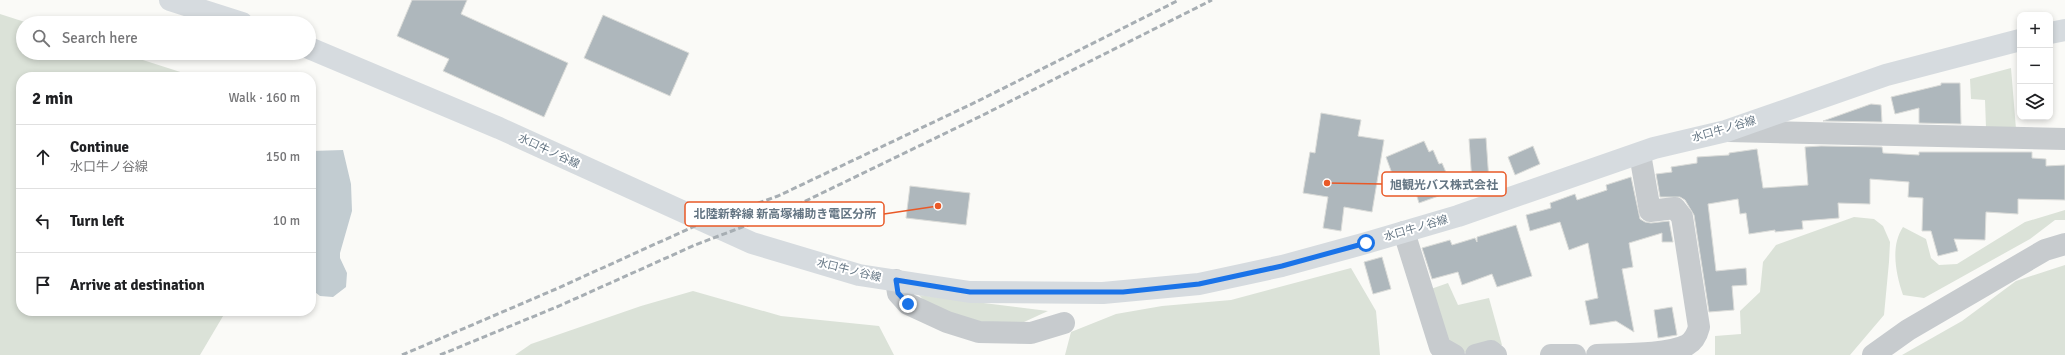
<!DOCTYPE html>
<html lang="en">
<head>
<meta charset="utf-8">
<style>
	body { margin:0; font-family:Signika,"Noto Sans JP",sans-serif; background:#f6f6f6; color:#202124 }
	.controls { position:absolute; right:12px; top:12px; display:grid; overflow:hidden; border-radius:8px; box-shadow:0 2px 6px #0003 }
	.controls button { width:36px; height:36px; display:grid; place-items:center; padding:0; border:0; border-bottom:1px solid #e0e0e0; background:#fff; color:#202124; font:20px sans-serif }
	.stop { position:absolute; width:12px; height:12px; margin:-9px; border:3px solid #1a73e8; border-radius:50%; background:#fff }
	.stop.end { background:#1a73e8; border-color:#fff; box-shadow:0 1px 4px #0008 }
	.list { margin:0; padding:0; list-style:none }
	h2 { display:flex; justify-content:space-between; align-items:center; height:52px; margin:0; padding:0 16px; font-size:17px }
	h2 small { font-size:13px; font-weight:400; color:#757577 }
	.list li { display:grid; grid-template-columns:26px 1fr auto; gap:12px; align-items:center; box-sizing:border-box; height:64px; padding:0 16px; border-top:1px solid #e0e0e0 }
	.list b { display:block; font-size:15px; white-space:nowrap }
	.list p { margin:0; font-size:13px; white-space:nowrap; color:#757577 }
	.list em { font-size:13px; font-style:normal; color:#757577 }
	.icon { flex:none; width:22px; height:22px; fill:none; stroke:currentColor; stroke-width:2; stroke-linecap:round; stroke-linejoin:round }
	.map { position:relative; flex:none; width:2065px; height:355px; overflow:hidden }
	.search { position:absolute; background:#fff; box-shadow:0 2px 6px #0003; left:16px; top:16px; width:300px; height:44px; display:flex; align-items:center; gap:10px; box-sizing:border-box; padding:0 14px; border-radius:22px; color:#757577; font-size:15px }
	.panel { position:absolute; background:#fff; box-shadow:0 2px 6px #0003; left:16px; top:72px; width:300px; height:244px; border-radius:16px }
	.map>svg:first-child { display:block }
	.green { fill:#dbe2d8 }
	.water { fill:#c2ccd1 }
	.building { fill:#aeb7bc; stroke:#dbdcd9 }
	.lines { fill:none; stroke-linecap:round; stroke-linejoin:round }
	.street { stroke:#c7cbce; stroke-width:22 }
	.secondary { stroke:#d6dbdf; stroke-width:22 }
	.rail { stroke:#a7aeb3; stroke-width:3; stroke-dasharray:6 3; stroke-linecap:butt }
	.route { stroke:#1a73e8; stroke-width:5 }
	.labels { text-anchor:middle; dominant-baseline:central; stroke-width:4; stroke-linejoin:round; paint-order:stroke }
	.street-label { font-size:11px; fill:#647583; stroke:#fff }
	.leader { fill:none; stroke:#e95927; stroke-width:1.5 }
	.callout-dot { fill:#e95927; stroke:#fff; stroke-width:1.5 }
	.callout { fill:#fff; stroke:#e95927; stroke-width:1.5 }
	.callout-label { font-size:12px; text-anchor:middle; font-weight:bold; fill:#647583 }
</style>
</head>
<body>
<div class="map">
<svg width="2065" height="355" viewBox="0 0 2065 355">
	<rect width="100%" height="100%" fill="#fafaf7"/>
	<g class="green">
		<polygon points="0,14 28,23 23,23 23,53 121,53 196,77 21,77 21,311 226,311 200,355 0,355"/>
		<polygon points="2011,68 2016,129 1986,128 1985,100 1971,99 1970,79"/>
		<path d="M2065,210V220H2055L2030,239L1924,298L1903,295C1896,275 1890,246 1903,227L1926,239L1931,258L1939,265L1957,264L2025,222Z"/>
		<polygon points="1854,217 1874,219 1883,226 1890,242 1889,262 1884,315 1850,355 1715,355 1715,336 1741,334 1740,311 1760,292 1763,262 1776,245"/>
		<polygon points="2065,265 2065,355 1902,355 1962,321 2016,281"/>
		<polygon points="1351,268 1376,311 1380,355 1065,355 1071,332 1116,314 1162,306 1231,300"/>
		<polygon points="1448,283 1458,305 1489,298 1502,345 1462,353 1444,345 1428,290"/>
		<polygon points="693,291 781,316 879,326 894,355 515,355 531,344 641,306"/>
		<polygon points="919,295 1048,311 1024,322 985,324 931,308"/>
	</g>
	<polygon class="water" points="343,150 351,184 352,211 340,253 340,258 347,273 346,287 333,297 320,296 311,289 311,151"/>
	<g class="building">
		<polygon points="412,0 467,0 461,14 568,63 544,117 443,71 449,59 397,36"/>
		<polygon points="603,15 689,53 670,96 584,58"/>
		<polygon points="1941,83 1960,83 1961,124 1919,123 1919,108 1895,114 1891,97 1941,85"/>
		<polygon points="1871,104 1881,105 1882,122 1823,121"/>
		<polygon points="1321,113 1361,120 1358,136 1384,140 1372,212 1344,207 1341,231 1323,228 1328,197 1303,193 1310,152 1315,153"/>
		<polygon points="1486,138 1489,181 1472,182 1469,139"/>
		<polygon points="1424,141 1429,152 1433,150 1439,164 1442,163 1451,184 1444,185 1447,193 1419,203 1415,190 1403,194 1402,189 1398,190 1386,157"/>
		<polygon points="1533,146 1540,164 1515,175 1508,157"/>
		<polygon points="1821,146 1882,147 1883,153 1919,155 1919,152 2032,152 2032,158 2046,159 2046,166 2065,165 2065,200 2018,199 2018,214 1986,212 1985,240 1954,239 1958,251 1938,256 1931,231 1922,231 1923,198 1908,197 1909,182 1870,179 1870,204 1838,203 1839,218 1802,221 1803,229 1775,232 1775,230 1749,234 1746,213 1740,214 1738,199 1708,204 1716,271 1746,268 1747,285 1732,286 1734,310 1709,312 1694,215 1685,200 1680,197 1660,197 1656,174 1672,172 1671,167 1697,163 1697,157 1729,155 1729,153 1757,149 1763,188 1808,185 1805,147"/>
		<polygon points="1631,177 1640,219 1645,222 1651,223 1669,221 1673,242 1662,242 1662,233 1629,243 1633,267 1622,269 1634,332 1616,321 1590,325 1585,301 1598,298 1588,243 1569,250 1560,222 1530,231 1526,215 1551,208 1550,203 1575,194 1577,200 1607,190 1606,185"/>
		<polygon points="910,186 970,193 966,225 906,218"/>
		<polygon points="1516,225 1532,276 1497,287 1492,274 1462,285 1458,272 1432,279 1422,248 1450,240 1452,245 1475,238 1477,242 1477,237"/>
		<polygon points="1382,257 1391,289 1373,294 1364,262"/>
		<polygon points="1672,307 1677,335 1658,338 1654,310"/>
	</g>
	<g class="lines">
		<g class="street">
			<polyline points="1728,131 2065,139"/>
			<polyline points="1404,232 1440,347 1454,355"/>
			<polyline points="896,280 898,293 908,304 947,322 979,332 1031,333 1064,323"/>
			<polyline points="1476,355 1491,351 1496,355"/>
			<polyline points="1551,355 1575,355"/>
			<path d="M1597,355C1620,354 1668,355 1687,345C1694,341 1697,335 1699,327L1682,217L1675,208L1650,211L1640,154"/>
			<polyline points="1873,355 1908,330 2045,250 2065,244"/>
		</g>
		<g class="secondary">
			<polyline points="170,0 242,23"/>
			<polyline points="2050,33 2065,30"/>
			<polyline points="309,48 499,128 752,243 859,275 970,292 1103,293 1199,284 1282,266 1366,243 1458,216 1654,148 1726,131 1886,75 2020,40"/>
		</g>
		<g class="rail">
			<polyline points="402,355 556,289 695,226 778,196 978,101 1179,0"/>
			<polyline points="440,355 559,306 695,245 787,210 983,115 1212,0"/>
		</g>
	</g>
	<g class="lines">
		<polyline class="route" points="908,304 898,293 896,280 970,292 1123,292 1199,284 1282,266 1366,243"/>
	</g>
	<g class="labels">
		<g class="street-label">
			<text transform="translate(1724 129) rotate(-16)">水口牛ノ谷線</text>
			<text transform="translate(549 151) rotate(25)">水口牛ノ谷線</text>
			<text transform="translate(1416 228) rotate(-16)">水口牛ノ谷線</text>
			<text transform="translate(849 270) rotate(14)">水口牛ノ谷線</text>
		</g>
	</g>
	<path class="leader" d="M1327 183L1382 184M938 206L884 214"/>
	<g class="callout-dot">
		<circle cx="1327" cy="183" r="4"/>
		<circle cx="938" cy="206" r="4"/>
	</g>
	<g class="callout">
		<rect x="1382" y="172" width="124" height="24" rx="4"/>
		<rect x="685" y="202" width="199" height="24" rx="4"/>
	</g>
	<g class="callout-label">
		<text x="1444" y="189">旭観光バス株式会社</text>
		<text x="785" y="218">北陸新幹線 新高塚補助き電区分所</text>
	</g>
</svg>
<div class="controls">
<button>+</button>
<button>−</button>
<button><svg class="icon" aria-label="layers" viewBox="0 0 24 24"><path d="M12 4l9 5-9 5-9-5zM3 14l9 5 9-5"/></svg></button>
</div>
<div class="stop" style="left:1366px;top:243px"></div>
<div class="stop end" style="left:908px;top:304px"></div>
<div class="search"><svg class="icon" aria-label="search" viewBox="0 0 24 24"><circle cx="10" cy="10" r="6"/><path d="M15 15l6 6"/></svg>Search here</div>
<section class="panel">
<h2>2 min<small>Walk · 160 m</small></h2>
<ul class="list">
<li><svg class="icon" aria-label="ahead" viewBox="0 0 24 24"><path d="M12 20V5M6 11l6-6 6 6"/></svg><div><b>Continue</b><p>水口牛ノ谷線</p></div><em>150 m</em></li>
<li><svg class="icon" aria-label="left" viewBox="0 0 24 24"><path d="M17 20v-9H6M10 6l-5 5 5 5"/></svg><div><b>Turn left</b></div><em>10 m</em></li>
<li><svg class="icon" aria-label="arrive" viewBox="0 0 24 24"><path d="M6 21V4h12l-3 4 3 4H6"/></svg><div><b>Arrive at destination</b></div></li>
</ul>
</section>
</div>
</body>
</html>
